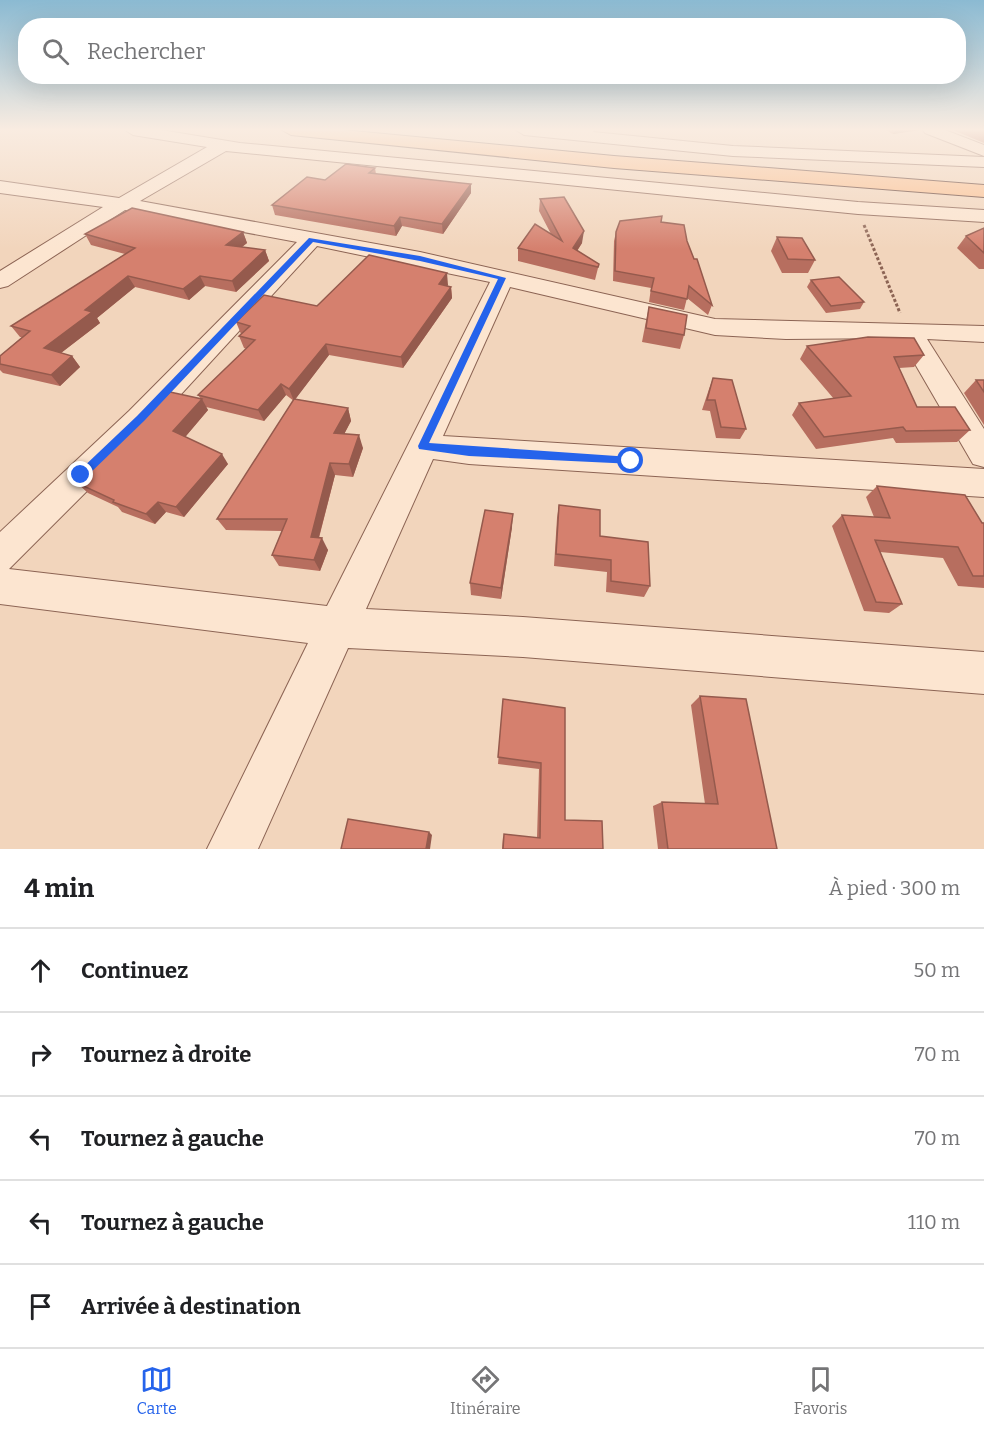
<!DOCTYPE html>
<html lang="fr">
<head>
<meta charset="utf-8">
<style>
	body { margin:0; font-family:Bitter,serif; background:#f2f2f2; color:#202124 }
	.stop { position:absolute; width:18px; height:18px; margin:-14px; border:4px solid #2563eb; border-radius:50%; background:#fff }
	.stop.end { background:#2563eb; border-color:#fff; box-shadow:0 2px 6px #0008 }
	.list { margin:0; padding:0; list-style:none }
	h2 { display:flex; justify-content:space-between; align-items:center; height:78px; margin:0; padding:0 24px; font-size:26px }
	h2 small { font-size:20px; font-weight:400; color:#757577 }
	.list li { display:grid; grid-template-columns:39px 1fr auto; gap:18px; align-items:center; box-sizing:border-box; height:84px; padding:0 24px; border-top:2px solid #e0e0e0 }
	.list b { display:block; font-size:22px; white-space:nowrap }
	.list em { font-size:20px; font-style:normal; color:#757577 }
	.icon { flex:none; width:33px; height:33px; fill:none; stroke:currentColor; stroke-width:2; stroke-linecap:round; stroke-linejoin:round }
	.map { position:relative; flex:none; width:984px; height:849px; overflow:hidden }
	.search { position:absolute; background:#fff; box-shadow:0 6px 24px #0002; left:18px; right:18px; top:18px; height:66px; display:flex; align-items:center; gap:15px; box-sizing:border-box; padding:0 21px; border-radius:24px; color:#757577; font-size:22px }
	.sheet { height:498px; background:#fff }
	nav { display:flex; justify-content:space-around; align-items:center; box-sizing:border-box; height:84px; border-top:2px solid #e0e0e0; background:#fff; font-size:16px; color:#757577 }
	nav a { display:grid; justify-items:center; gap:3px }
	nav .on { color:#2563eb }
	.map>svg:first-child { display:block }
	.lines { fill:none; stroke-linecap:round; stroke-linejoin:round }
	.street-casing { stroke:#8c6454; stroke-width:2 }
	.primary-casing { stroke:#593429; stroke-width:2 }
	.path { stroke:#8c6454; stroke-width:3; stroke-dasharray:3 2; stroke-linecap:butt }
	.street { fill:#fce5d0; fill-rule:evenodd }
	.primary { fill:#fbbf8f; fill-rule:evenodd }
	.wall { fill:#b76e5f }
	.shaded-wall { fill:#955a4d }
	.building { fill:#d5806e; stroke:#955a4d; stroke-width:1.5 }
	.route { fill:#2563eb }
</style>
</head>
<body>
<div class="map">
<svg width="984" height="849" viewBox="0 0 984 849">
	<rect width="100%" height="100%" fill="#f2d5bc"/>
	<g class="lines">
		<defs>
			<g id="street">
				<path d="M125,130H161L240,143L858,202L984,210V222L858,214L226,151L140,201L420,252L715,319L984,326V342L927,339L984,429V467L973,464L900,338L786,339L715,335L510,287L443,436L984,469V497L469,464L433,459L366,609L523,617L984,652V694L523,657L348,648L258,849H207L308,643L0,604V532L129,411L297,242L125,210L8,286L0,288V271L103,207L0,193V181L119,198L207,147L133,135ZM317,246L490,282L327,606L9,569L151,427Z"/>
				<polygon points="516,130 594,130 593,132 733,146 984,157 984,167 733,156 524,135"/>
				<polygon points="923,130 945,130 984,145 984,156 925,133"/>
			</g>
			<polygon id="primary" points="282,130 343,130 614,156 984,185 984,197 614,168 291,135"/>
		</defs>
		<use href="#street" class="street-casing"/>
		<use href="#primary" class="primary-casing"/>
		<polyline class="path" points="864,225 900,313"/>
		<use href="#street" class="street"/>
		<use href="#primary" class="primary"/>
	</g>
	<g class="wall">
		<polygon points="886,130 920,130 893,134"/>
		<polygon points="953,130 984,130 984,143"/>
		<polygon points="375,168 376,174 471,193 443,234 402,226 396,236 275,215 272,205 325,180"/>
		<polygon points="540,199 582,243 577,251 599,264 595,280 518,261 518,248 551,234 539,211"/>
		<polygon points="661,222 687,241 712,305 708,315 687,298 684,310 649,302 651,288 613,281 614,241 616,232"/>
		<polygon points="984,228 984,269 979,269 957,248 966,236"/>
		<polygon points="243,232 247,243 242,247 265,250 269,261 236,292 205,286 189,300 135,287 97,318 100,323 61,353 72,356 80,367 60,386 3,373 0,370 0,356 22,337 20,337 11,326 125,254 91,245 85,234"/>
		<polygon points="777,237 815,260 808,273 782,273 771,251"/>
		<polygon points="811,280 864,302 860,309 826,313 807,287"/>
		<polygon points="448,285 447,286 451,287 452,298 403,368 329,355 295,399 348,408 351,421 344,434 363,448 353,477 335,475 319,538 328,550 320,571 279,566 272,555 282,531 226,530 217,519 294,401 286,395 264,421 206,407 208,410 185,437 228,464 184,517 166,512 155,524 122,512 118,507 88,493 77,483 201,399 198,395 247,349 244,348 239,336 241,334 236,322 317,306"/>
		<polygon points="649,307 684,335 680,349 642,342 646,321"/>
		<polygon points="807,346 924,355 914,367 899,368 917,407 970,430 957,442 896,443 893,438 816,449 792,415 799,403 834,399 800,359"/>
		<polygon points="713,378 746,429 740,439 716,438 710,411 702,410 709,389"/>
		<polygon points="976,380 984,380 984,425 964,393"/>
		<polygon points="877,486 984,523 984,588 958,586 943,558 880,552 902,604 889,613 864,611 832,526 842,515 874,517 866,497"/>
		<polygon points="559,505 600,536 650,586 644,597 606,592 607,572 554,566 557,518"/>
		<polygon points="512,527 501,599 471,595 470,583"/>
		<polygon points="700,696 777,849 658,849 653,806 662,802 705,804 691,705"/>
		<polygon points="503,699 565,708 565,820 603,849 502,849 503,837 537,838 539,769 498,764"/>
	</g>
	<g class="shaded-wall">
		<polygon points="895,130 920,130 893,134"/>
		<polygon points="471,184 471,193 443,234 442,224"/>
		<polygon points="400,217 402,226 396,236 394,226"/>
		<polygon points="584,231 582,243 571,260 573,248"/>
		<polygon points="243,232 247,243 230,256 226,245"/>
		<polygon points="265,250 269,261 236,292 232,281"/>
		<polygon points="447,273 448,285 440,296 439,284"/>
		<polygon points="128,276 135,287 97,318 100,323 53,359 44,348 85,310"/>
		<polygon points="200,276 205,286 189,300 183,289"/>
		<polygon points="451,287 452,298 403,368 401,357"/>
		<polygon points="326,344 329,355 294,401 289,389"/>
		<polygon points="72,356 80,367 60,386 51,375"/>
		<polygon points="281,384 286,395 264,421 258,410"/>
		<polygon points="202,399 208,410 181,442 173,431"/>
		<polygon points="348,408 351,421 338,446 334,433"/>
		<polygon points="359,435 363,448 353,477 349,464"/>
		<polygon points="222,454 228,464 184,517 176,507"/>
		<polygon points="330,463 335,475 316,548 311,537"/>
		<polygon points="158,502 166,512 155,524 146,514"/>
		<polygon points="513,514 512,527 501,599 501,588"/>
		<polygon points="322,538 328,550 320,571 314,560"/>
		<polygon points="429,832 432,835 430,849 426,849"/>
	</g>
	<g class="building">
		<polygon points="346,164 375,168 369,173 471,184 442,224 400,217 394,226 272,205 307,177 325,180"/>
		<polygon points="564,197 584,231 573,248 599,264 598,267 518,248 535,224 562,241 540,199"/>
		<polygon points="132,208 243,232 226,245 265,250 232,281 200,276 183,289 128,276 85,310 92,312 44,348 72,356 51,375 0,364 0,356 30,331 11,326 135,248 85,234"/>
		<polygon points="662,216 661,222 684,225 687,241 694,259 697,259 712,305 689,286 687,299 651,291 654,278 615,271 616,232 620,221"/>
		<polygon points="984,228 984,253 966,236"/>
		<polygon points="777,237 802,238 815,260 788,259"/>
		<polygon points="369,255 447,273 439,284 451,287 401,357 326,344 289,389 281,384 258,410 198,395 255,340 239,336 250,326 236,322 264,295 317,306"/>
		<polygon points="839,277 864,302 831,306 811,280"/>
		<polygon points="649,307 687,315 684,335 646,328"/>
		<polygon points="868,337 914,338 924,355 894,357 917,407 955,407 970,430 906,431 903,427 824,437 799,403 851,396 807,346"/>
		<polygon points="713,378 732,380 746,429 721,427 715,400 707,400"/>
		<polygon points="976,380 984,380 984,392"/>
		<polygon points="170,392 202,399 173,431 222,454 176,507 158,502 146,514 113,502 114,500 77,483"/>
		<polygon points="294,399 348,408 334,433 359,435 349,464 330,463 311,537 322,538 314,560 272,555 287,519 217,519"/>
		<polygon points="877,486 965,495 982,523 984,523 984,576 973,576 958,547 875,540 902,604 876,602 842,515 890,518"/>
		<polygon points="559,505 600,510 600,536 648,542 650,586 611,581 611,560 556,554"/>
		<polygon points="485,510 513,514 501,588 470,583"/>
		<polygon points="700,696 746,699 777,849 668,849 662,802 718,804"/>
		<polygon points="503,699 565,708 565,820 602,821 603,849 503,849 504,834 540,838 541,763 498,757"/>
		<polygon points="348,819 429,832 426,849 341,849"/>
	</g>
	<linearGradient id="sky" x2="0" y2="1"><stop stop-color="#8bbad2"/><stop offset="0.52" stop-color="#f9ece1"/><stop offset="1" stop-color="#f9ece1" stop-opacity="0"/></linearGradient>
	<rect width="984" height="249" fill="url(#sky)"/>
	<polygon class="route" points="309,238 420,256 506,278 429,443 631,457 636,461 634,464 469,456 419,449 418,446 498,279 420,261 313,242 144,421 85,478 78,478 78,472 137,416"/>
</svg>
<div class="stop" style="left:631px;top:461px"></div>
<div class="stop end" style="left:81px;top:475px"></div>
<div class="search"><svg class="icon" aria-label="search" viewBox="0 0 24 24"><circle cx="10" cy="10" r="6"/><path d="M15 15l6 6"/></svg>Rechercher</div>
</div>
<section class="sheet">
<h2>4 min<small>À pied · 300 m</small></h2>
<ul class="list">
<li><svg class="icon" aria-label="ahead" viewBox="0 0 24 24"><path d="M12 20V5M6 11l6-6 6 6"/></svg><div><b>Continuez</b></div><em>50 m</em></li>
<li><svg class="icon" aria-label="right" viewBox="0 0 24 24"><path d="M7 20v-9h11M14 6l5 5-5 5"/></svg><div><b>Tournez à droite</b></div><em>70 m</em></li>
<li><svg class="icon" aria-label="left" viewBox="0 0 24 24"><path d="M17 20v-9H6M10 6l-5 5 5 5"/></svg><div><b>Tournez à gauche</b></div><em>70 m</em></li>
<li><svg class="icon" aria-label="left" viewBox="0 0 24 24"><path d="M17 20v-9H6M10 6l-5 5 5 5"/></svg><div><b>Tournez à gauche</b></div><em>110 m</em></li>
<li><svg class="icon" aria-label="arrive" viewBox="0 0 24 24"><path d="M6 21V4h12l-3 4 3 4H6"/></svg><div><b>Arrivée à destination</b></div></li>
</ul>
</section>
<nav>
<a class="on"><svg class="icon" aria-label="map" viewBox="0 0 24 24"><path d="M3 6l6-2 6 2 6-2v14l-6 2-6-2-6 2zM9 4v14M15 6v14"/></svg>Carte</a>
<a><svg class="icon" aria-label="directions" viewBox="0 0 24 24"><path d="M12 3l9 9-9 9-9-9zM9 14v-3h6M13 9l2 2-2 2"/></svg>Itinéraire</a>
<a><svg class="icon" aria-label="saved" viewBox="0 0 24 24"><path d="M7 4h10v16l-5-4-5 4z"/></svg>Favoris</a>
</nav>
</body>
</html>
